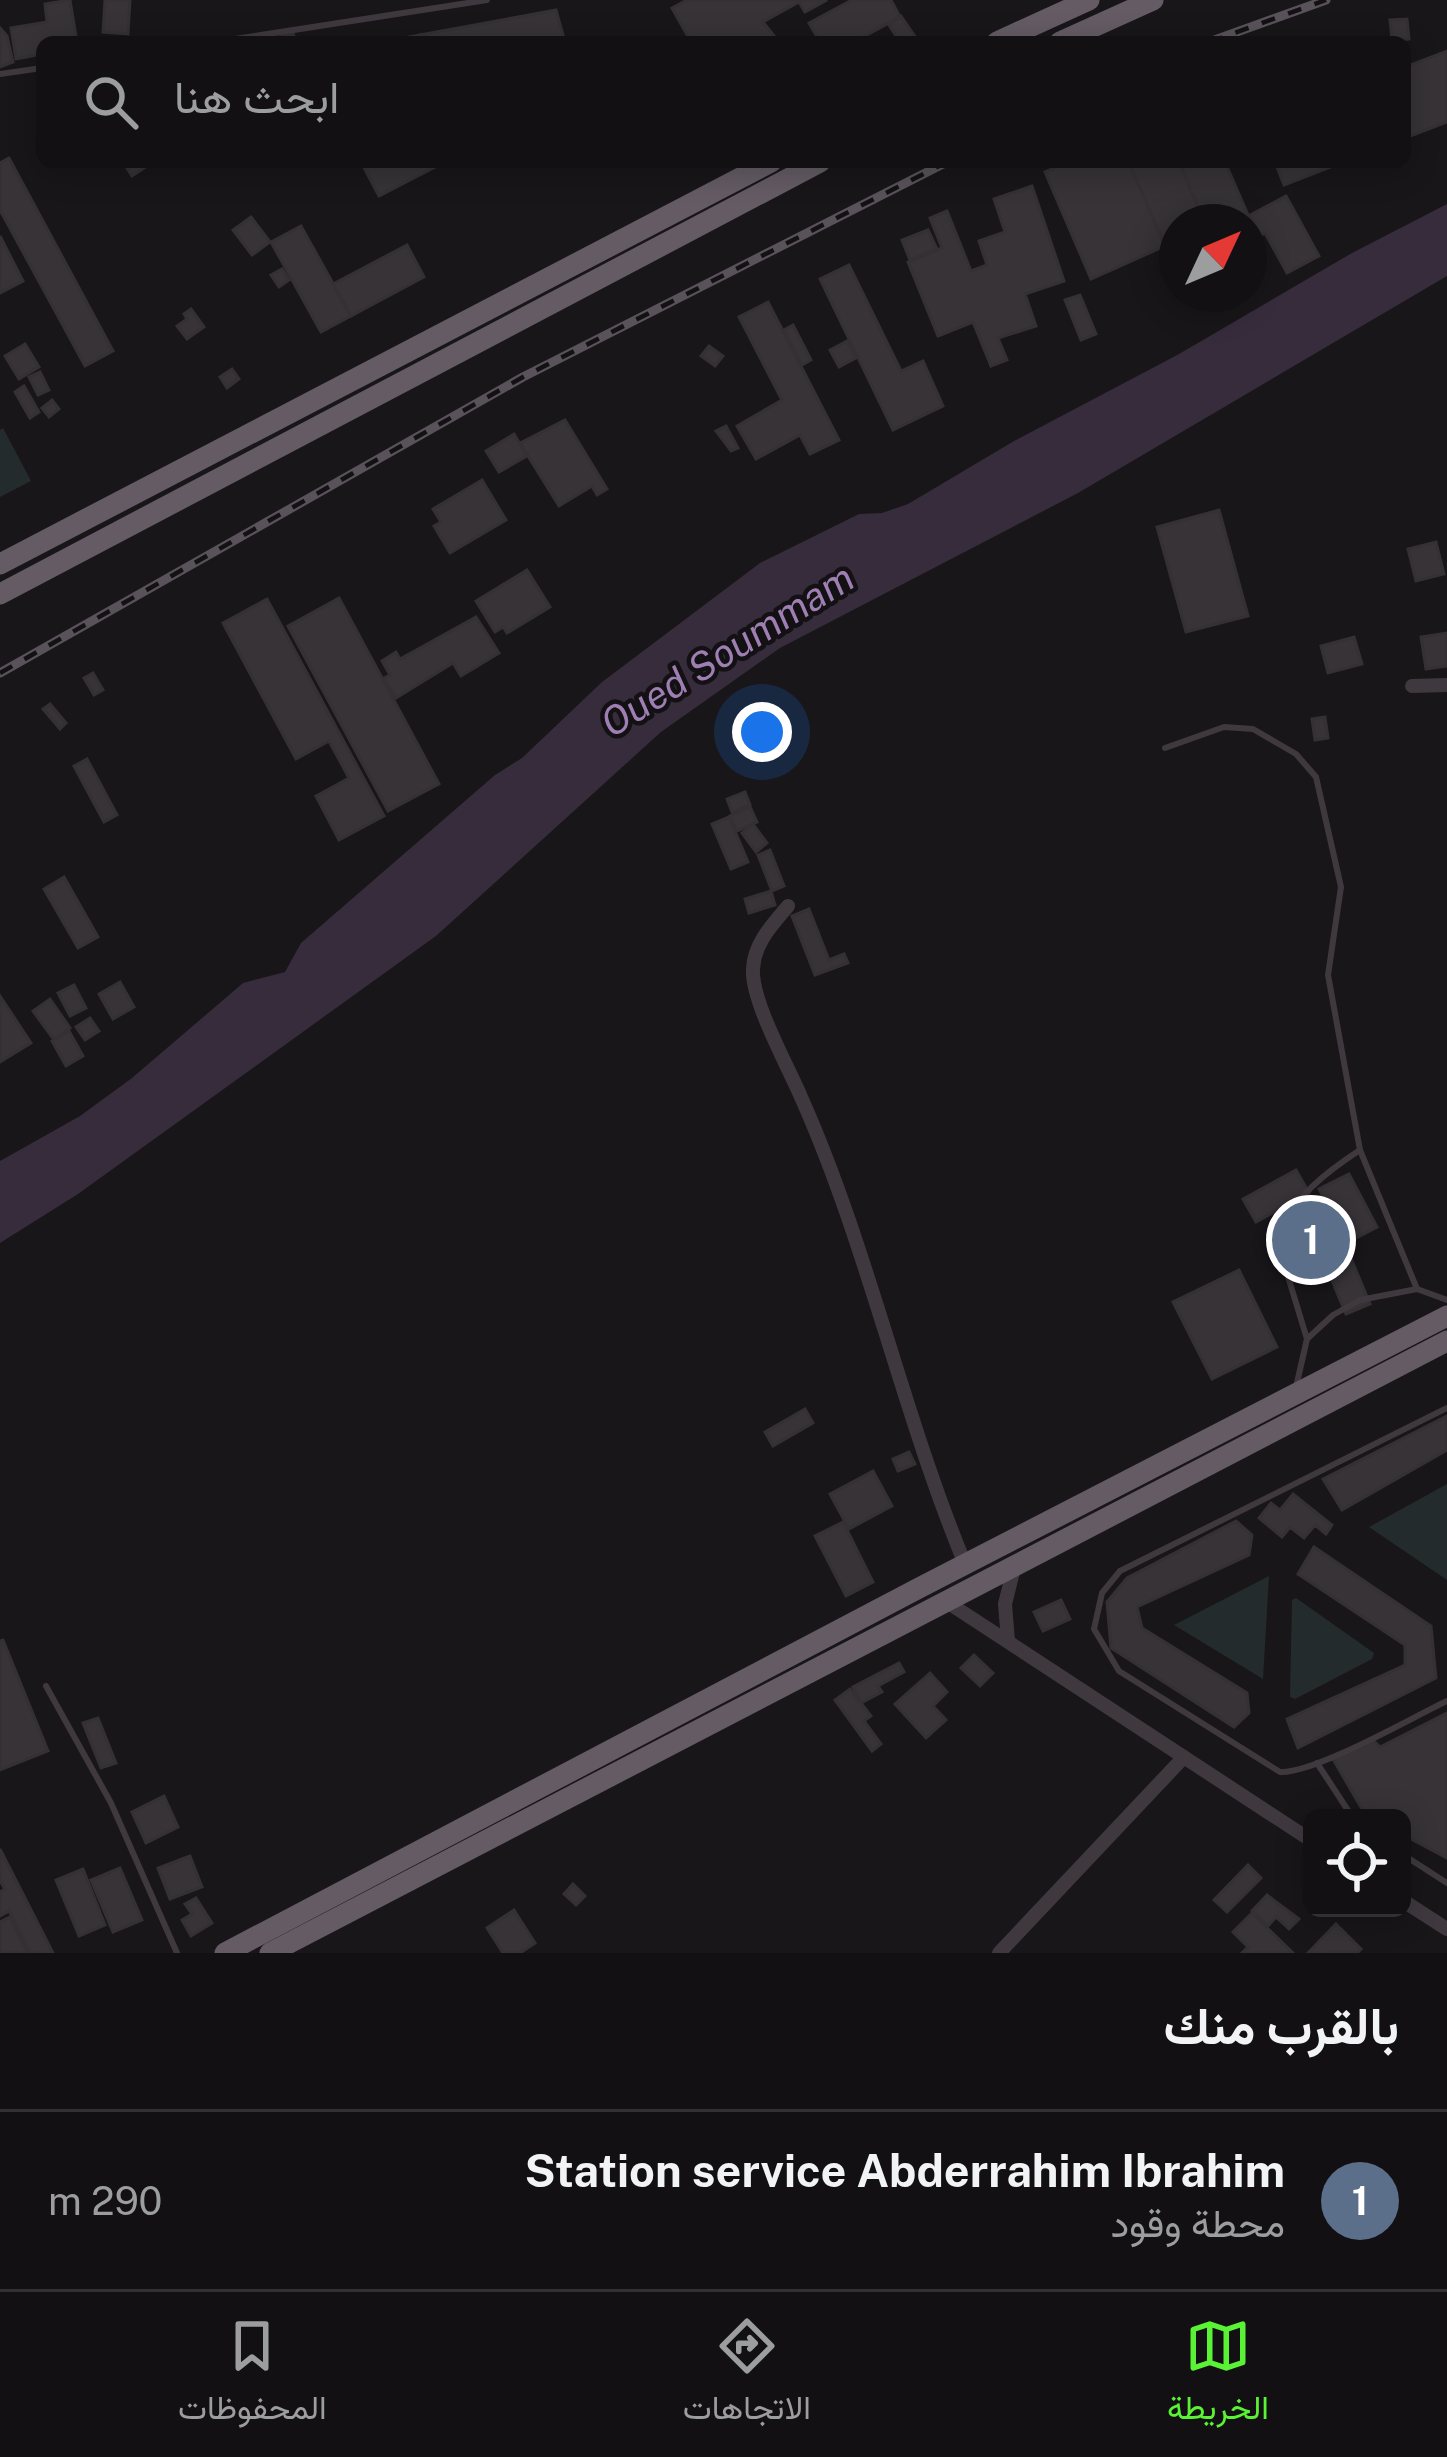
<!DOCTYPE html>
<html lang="ar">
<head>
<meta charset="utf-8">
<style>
	body { margin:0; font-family:"Public Sans",Vazirmatn,sans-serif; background:#1f1e20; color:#f1f3f6; direction:rtl }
	.controls { position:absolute; right:36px; bottom:36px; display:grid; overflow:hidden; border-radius:18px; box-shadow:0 6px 30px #0003 }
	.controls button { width:108px; height:108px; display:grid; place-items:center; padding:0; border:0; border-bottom:3px solid #313032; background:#121012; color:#f1f3f6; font:60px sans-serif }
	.compass { position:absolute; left:1159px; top:204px; width:108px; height:108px; border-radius:50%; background:#121012; box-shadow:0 6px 30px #0003; rotate:46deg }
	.you { position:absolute; left:762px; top:732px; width:42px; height:42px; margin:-30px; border:9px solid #fff; border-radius:50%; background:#1a73e8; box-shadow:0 0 0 18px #1a73e833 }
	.badge { display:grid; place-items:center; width:78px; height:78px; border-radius:50%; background:#5af235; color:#fff; font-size:39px; font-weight:700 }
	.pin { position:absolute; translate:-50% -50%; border:6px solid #fff; box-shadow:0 3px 12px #0006 }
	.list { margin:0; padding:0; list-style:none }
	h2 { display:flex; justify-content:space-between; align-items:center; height:156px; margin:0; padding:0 48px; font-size:51px }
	h2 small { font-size:39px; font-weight:400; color:#9c9d9f }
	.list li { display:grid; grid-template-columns:78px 1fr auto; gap:36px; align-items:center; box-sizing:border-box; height:180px; padding:0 48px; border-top:3px solid #313032 }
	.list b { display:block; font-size:45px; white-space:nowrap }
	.list p { margin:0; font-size:39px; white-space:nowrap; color:#9c9d9f }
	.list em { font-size:39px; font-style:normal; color:#9c9d9f }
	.icon { flex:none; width:66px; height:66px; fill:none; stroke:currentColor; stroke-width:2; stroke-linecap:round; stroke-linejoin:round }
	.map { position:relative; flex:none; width:1447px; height:1953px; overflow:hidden; direction:ltr }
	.search { position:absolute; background:#121012; box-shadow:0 6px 30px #0003; left:36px; right:36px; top:36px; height:132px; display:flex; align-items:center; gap:30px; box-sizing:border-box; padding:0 42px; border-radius:18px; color:#9c9d9f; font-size:45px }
	.sheet { height:336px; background:#121012 }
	nav { display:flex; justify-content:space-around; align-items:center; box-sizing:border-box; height:168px; border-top:3px solid #313032; background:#121012; font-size:33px; color:#9c9d9f }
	nav a { display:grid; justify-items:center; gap:6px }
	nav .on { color:#5af235 }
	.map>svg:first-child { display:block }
	.green { fill:#242b2d }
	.water { fill:#362c3c }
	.building { fill:#373337; stroke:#343034; stroke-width:3 }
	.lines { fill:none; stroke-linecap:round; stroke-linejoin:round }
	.service { stroke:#3f393f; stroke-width:6 }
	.minor { stroke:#3f393f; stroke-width:14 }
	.trunk { stroke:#645b65; stroke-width:21 }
	.rail-casing { stroke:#59525a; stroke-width:9 }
	.rail { stroke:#131113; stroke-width:4.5; stroke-dasharray:14; stroke-linecap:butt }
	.labels { text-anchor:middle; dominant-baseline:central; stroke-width:9; stroke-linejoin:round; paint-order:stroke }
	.water-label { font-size:39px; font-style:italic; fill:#9f7fb3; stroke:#131113 }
</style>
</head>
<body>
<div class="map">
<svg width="1447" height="1953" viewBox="0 0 1447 1953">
	<rect width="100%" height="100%" fill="#181618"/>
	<g class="green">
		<polygon points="3,428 31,481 0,497 0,430"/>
		<polygon points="1447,1484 1447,1580 1369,1527"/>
		<polygon points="1269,1576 1263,1679 1174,1625"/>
		<polygon points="1296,1598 1374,1653 1372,1659 1295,1699 1290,1697 1292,1600"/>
	</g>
	<polygon class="water" points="1447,204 1447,276 1078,493 780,648 661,732 436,936 78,1194 0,1243 0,1161 80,1116 132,1078 243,983 285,972 301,943 495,775 522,758 602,682 760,563 859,514 882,513 908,504 1014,441 1179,354 1352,253"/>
	<g class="building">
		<polygon points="70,0 77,42 42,42 42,54 16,59 11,28 47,22 45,4"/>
		<polygon points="105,0 130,0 128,34 103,32"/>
		<polygon points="687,0 827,0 805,12 799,2 763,22 779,42 691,42 672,8"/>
		<polygon points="852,0 891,0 900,17 854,42 820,42 809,23"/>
		<polygon points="556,10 565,42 422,42 420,35"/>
		<polygon points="901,16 916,38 910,42 900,42 889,25"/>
		<polygon points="1407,19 1409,39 1392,41 1390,20"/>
		<polygon points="0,28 7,36 13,62 0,67"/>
		<polygon points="293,33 296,42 263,42"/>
		<polygon points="420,35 422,42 382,42"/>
		<polygon points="1447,51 1447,122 1405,138 1405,67"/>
		<polygon points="9,158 113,351 85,366 0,210 0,163"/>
		<polygon points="123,162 153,162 132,176"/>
		<polygon points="361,162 445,162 379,196"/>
		<polygon points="1067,162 1129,162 1165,246 1091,279 1045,172"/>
		<polygon points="1129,162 1179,162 1205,222 1177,222 1177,244 1166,248"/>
		<polygon points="1179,162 1225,162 1255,231 1249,234 1249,222 1205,222"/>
		<polygon points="1275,162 1343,162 1284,185"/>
		<polygon points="1032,186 1064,281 1025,294 1036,326 998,338 1007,360 991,366 973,322 938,336 908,262 942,248 930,218 947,211 971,271 987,265 979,241 1005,232 994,199"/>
		<polygon points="1286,196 1319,256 1287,273 1265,233 1261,235 1250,215"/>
		<polygon points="251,217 270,242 252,255 233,230"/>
		<polygon points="301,226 351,316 321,332 271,242"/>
		<polygon points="928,230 937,249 910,260 902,240"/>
		<polygon points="0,236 23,281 0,293"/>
		<polygon points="407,245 424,277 351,316 333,284"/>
		<polygon points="849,265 901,371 923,361 943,406 893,430 820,279"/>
		<polygon points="282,269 289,280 279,287 271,275"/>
		<polygon points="1080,295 1096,334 1081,340 1065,300"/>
		<polygon points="768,302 839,440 810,454 800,435 756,459 737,426 782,400 739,317"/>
		<polygon points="191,309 204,327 187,339 177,326 187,319 184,314"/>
		<polygon points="793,325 811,360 802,365 784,330"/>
		<polygon points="847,341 856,358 839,367 830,350"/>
		<polygon points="25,344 39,367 19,379 5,356"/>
		<polygon points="709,346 723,356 715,366 701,356"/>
		<polygon points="232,369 239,379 227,388 220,377"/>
		<polygon points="40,372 49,390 38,395 29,377"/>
		<polygon points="24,386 39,412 30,418 15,392"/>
		<polygon points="52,400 59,409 49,417 42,408"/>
		<polygon points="565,420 607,489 597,495 592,486 559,506 520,443"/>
		<polygon points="726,426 738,448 731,451 716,431"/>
		<polygon points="514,434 527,456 499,472 486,451"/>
		<polygon points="482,480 506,520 450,553 434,526 441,522 433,509"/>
		<polygon points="1219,510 1248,616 1186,632 1157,527"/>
		<polygon points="1436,542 1444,574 1416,581 1408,549"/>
		<polygon points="527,570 550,607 507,633 503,627 495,632 476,601"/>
		<polygon points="339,598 439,784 388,811 288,626"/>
		<polygon points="267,599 384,816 339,840 316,796 349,778 329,741 296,759 223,623"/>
		<polygon points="476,617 499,653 461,676 453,663 396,698 384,678 390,675 382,661 396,652 400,659"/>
		<polygon points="1447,633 1447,666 1426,669 1421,637"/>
		<polygon points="1354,637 1362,664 1328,673 1321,646"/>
		<polygon points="93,673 103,690 94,695 84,678"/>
		<polygon points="50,704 66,723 60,729 43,709"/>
		<polygon points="1325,717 1328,738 1315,740 1312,719"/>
		<polygon points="87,759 117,815 104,822 74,766"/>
		<polygon points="745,792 750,805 732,812 727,799"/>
		<polygon points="750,807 757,822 737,831 730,816"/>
		<polygon points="729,817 748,862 731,869 712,824"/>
		<polygon points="753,824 767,843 756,852 742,833"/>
		<polygon points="770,850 784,886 772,891 758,855"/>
		<polygon points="64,877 98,937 78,948 44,889"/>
		<polygon points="771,891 775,905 749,913 745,899"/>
		<polygon points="809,909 829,960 844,954 848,963 815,975 792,916"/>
		<polygon points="120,982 134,1007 113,1019 99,994"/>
		<polygon points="74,985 86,1008 70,1016 58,993"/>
		<polygon points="0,996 31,1043 0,1062"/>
		<polygon points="50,999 70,1028 54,1040 33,1011"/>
		<polygon points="90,1018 99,1031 85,1040 76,1027"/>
		<polygon points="69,1031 83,1056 66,1066 52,1041"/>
		<polygon points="1296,1170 1309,1193 1256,1222 1243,1199"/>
		<polygon points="1349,1174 1377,1227 1310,1262 1300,1256 1295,1244 1299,1233 1311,1227 1321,1232 1328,1228 1324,1221 1333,1216 1319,1189"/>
		<polygon points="1350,1256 1370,1304 1346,1314 1326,1266"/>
		<polygon points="1239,1270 1277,1347 1212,1379 1173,1302"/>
		<polygon points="805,1409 813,1423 773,1446 765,1432"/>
		<polygon points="1447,1416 1447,1450 1342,1510 1323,1479"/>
		<polygon points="909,1452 915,1464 898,1471 893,1459"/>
		<polygon points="873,1471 892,1506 849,1529 830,1494"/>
		<polygon points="1293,1494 1332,1525 1326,1534 1315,1525 1304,1538 1290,1527 1282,1537 1259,1518 1271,1503 1280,1510"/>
		<polygon points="1236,1521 1252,1535 1249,1555 1137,1607 1142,1628 1247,1693 1249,1713 1234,1727 1111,1648 1107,1602 1127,1578"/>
		<polygon points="843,1522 873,1582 846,1596 815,1536"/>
		<polygon points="1314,1547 1431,1626 1436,1678 1298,1748 1287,1719 1405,1665 1405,1645 1298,1574"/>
		<polygon points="1061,1600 1070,1619 1043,1631 1034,1612"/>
		<polygon points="3,1640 48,1751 0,1770 0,1641"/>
		<polygon points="974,1655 993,1673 980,1686 961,1668"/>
		<polygon points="899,1663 904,1672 878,1686 882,1692 861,1703 853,1687"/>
		<polygon points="930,1673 947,1692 933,1706 946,1720 926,1738 895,1704"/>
		<polygon points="850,1689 871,1716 864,1721 881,1744 872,1751 835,1700"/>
		<polygon points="1447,1713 1447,1858 1402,1834 1402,1818 1366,1816 1333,1759 1374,1741 1380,1747"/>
		<polygon points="98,1718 116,1763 101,1768 83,1723"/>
		<polygon points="164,1796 178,1827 146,1843 132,1812"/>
		<polygon points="0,1849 53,1953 30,1953 9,1911 0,1916 0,1892 5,1889 0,1881"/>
		<polygon points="190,1856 202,1887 170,1899 158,1868"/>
		<polygon points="1248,1865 1261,1878 1227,1912 1214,1900"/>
		<polygon points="120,1868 142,1920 113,1932 91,1880"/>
		<polygon points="83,1869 105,1925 79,1936 56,1880"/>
		<polygon points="573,1884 585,1896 576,1905 564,1894"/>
		<polygon points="1267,1895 1299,1919 1289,1929 1276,1917 1268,1926 1252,1911"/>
		<polygon points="196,1898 212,1923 191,1936 182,1920 192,1914 185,1904"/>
		<polygon points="514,1910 535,1943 520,1953 503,1953 487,1928"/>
		<polygon points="1252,1913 1293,1953 1242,1953 1248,1947 1233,1932"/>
		<polygon points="10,1917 27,1953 0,1953 0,1922"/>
		<polygon points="1336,1924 1361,1949 1357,1953 1308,1953"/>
	</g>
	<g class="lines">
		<g class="service">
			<polyline points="216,42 487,0"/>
			<polyline points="0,74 42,68"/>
			<polyline points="1165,748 1224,727 1253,729 1296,754 1316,777 1341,887 1328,975 1360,1150 1417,1289"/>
			<path d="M1307,1339L1276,1237C1293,1198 1326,1172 1360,1150"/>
			<polyline points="1296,1387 1307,1339 1333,1315 1360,1300 1417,1289 1447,1300"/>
			<path d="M1447,1408L1120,1571L1102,1593L1094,1629L1119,1671L1280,1772C1314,1774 1411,1718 1447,1701"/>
			<polyline points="46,1686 111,1803 177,1953"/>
			<polyline points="1317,1763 1353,1818"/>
			<polyline points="1402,1854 1447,1883"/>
		</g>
		<g class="minor">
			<polyline points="1412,686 1447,685"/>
			<path d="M788,906C773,924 754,943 753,969C751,1001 788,1066 801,1097C868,1247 902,1412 965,1564"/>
			<polyline points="947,1602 1312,1841"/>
			<polyline points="1008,1641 1005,1604 1014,1568"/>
			<polyline points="1402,1900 1447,1929"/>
			<polyline points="999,1953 1184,1757"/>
		</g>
		<g class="trunk">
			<polyline points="997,42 1089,0"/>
			<polyline points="1060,42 1153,0"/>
			<polyline points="0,564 771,162"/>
			<polyline points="0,594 820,162"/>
			<polyline points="225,1953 919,1588 1447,1316"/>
			<polyline points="270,1953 1447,1341"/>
		</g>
		<defs>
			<g id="rail">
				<polyline points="1209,42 1326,0"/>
				<polyline points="0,673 523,377 947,162"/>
			</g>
		</defs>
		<use href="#rail" class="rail-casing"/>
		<use href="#rail" class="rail"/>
	</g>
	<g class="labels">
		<g class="water-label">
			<text transform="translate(727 650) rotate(-32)">Oued Soummam</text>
		</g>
	</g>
</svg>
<div class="controls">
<button><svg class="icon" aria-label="locate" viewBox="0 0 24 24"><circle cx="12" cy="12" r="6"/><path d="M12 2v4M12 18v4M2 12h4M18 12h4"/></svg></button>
</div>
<svg class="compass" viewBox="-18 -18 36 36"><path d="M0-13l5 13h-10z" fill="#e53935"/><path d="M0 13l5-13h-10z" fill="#9c9d9f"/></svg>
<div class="you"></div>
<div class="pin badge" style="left:1311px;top:1240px;background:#5c6f8a">1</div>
<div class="search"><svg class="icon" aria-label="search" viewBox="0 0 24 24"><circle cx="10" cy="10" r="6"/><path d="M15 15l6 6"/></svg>ابحث هنا</div>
</div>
<section class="sheet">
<h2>بالقرب منك<small></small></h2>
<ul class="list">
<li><span class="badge" style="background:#5c6f8a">1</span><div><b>Station service Abderrahim Ibrahim</b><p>محطة وقود</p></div><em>290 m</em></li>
</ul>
</section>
<nav>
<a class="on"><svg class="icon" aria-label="map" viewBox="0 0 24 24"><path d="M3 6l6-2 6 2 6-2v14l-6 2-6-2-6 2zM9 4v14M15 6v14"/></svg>الخريطة</a>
<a><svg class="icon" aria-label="directions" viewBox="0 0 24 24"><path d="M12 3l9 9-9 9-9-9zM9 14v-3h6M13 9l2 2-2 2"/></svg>الاتجاهات</a>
<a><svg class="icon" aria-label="saved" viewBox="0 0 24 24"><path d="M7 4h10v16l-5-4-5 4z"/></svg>المحفوظات</a>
</nav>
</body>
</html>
